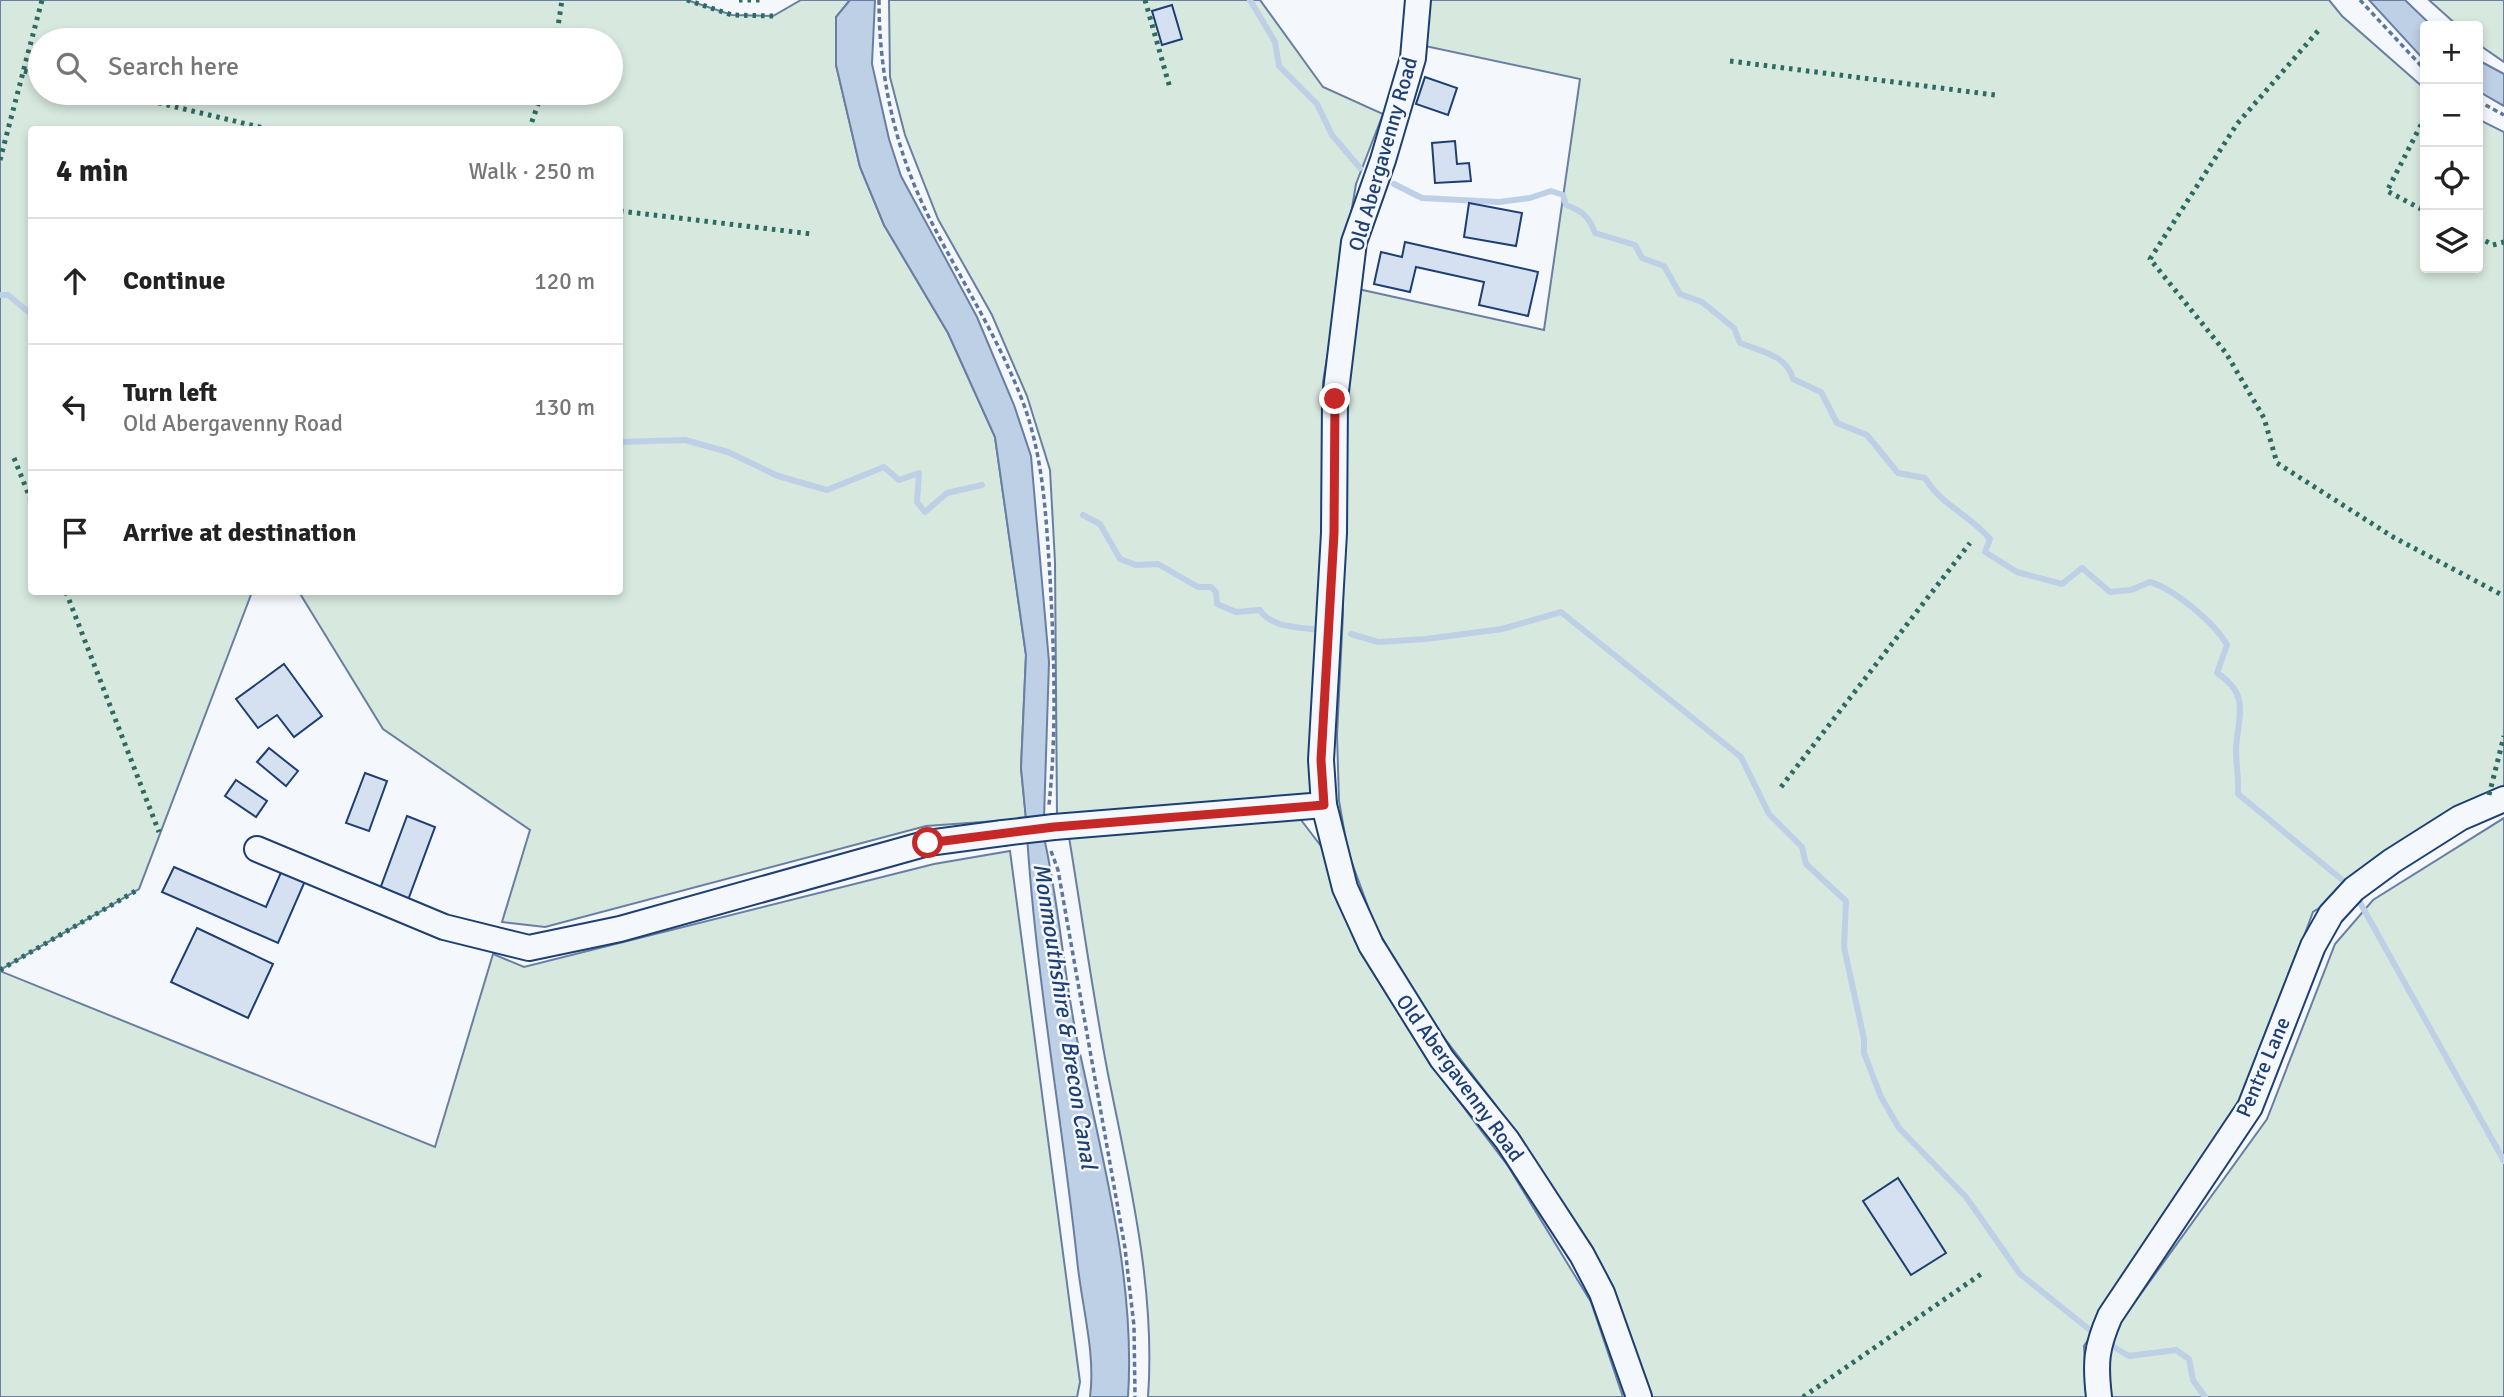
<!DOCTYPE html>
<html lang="en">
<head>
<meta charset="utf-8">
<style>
	body { margin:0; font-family:Signika,sans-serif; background:#f2f2f2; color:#222 }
	.controls { position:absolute; right:21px; top:21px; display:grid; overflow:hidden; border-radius:7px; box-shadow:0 4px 10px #0003 }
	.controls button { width:63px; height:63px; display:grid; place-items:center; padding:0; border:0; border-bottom:2px solid #e0e0e0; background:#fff; color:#222; font:35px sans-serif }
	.stop { position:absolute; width:21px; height:21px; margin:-16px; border:5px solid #c62828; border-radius:50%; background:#fff }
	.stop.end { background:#c62828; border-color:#fff; box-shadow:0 2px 7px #0008 }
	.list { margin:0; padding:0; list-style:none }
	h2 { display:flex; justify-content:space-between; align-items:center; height:91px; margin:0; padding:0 28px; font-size:30px }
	h2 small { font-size:23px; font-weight:400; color:#767676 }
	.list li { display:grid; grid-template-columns:46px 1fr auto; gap:21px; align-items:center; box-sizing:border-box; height:126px; padding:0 28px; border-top:2px solid #e0e0e0 }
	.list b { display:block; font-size:26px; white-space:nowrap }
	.list p { margin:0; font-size:23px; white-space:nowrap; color:#767676 }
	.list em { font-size:23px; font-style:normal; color:#767676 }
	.icon { flex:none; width:38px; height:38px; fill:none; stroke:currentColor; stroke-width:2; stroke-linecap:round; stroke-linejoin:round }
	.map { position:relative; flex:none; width:2504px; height:1397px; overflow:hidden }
	.search { position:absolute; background:#fff; box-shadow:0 4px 10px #0003; left:28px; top:28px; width:595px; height:77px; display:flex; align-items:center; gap:18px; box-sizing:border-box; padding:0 24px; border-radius:38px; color:#767676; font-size:26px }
	.panel { position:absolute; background:#fff; box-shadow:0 4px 10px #0003; left:28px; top:126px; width:595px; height:469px; border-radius:7px }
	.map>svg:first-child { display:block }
	.green { fill:#d7e8df; stroke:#687fa3; stroke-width:2; fill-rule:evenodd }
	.water { fill:#bed0e5; stroke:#687fa3; stroke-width:2 }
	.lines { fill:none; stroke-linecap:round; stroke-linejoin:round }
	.stream { stroke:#bed0e5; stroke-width:6 }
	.building { fill:#d5e0f0; stroke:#1d3f73; stroke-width:2 }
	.minor-casing { stroke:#1d3f73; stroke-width:28 }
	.path { stroke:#5e769c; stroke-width:3.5; stroke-dasharray:5 3.5; stroke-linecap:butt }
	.minor { stroke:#f4f7fb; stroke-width:24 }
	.minor-bridge-casing { stroke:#1d3f73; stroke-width:28; stroke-linecap:butt }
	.minor-bridge { stroke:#f4f7fb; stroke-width:24 }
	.hedge { stroke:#2c6c60; stroke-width:5; stroke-dasharray:3.5 5; stroke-linecap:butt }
	.route { stroke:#c62828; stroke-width:9 }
	.labels { text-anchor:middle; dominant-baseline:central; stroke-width:5; stroke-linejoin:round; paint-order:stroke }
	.street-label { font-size:21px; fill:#1d3f73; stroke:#f4f7fb }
	.water-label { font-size:23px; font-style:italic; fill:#1d3f73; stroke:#f4f7fb }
</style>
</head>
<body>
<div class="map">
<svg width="2504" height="1397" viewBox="0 0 2504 1397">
	<rect width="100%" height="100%" fill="#f4f7fb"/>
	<g class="green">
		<path d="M0,0H687L732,15L773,16L801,0H850L836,17V65L860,167L884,225L948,333L995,437L1026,655L1021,768L1026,819L926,826L545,927L502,922L530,830L383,729L299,592H620V130H32V592H252L139,889L0,970ZM40,40H611V93H40Z"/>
		<polygon points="889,0 1260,0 1323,87 1383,114 1356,184 1323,382 1321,611 1313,794 1057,816 1055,562 1050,470 1027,396 992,315 938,219 905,135 890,77"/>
		<polygon points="1427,0 2329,0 2342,16 2425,89 2425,268 2478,268 2478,119 2504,132 2504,792 2313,912 2239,1112 2084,1346 2087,1397 1650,1397 1608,1277 1495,1104 1418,1004 1374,923 1348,852 1339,801 1337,735 1343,613 1344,407 1358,289 1544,330 1580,79 1425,46"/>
		<polygon points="2429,0 2504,0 2504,62 2478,44 2478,26 2458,26"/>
		<path d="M1298,816L1324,850L1355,941L1436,1071L1508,1166L1591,1302L1623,1397H1148C1156,1289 1129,1179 1108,1074C1093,996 1082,916 1069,837Z"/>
		<polygon points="2504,818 2504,1397 2110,1397 2107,1355 2114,1331 2267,1119 2335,944 2373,900"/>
		<polygon points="1010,851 1080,1382 1077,1397 0,1397 0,971 435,1147 493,954 524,967 934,864"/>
	</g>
	<g class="water">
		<polygon points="850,0 875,0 872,64 889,139 901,176 977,317 1014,405 1031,456 1049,662 1044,818 1026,819 1021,768 1026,655 995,437 948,333 884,225 860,167 836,65 836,17"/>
		<polygon points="2369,0 2405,0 2432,26 2425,26 2425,61"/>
		<polygon points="2478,60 2504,74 2504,106 2478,91"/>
		<path d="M1043,833C1059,901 1063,971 1077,1039C1101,1155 1136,1277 1128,1397H1090C1096,1353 1081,1303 1077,1259C1062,1118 1036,977 1027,835Z"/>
	</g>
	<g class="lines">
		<g class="stream">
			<polyline points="1250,0 1275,42 1279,66 1317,104 1332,135 1360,168"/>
			<path d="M1394,184L1422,198L1499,202L1530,198L1551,191L1563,195L1566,205C1582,211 1589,216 1595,233L1635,245L1642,258L1664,266L1680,294L1702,302L1734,328L1740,343C1760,351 1787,355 1793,379L1821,392L1837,423L1867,435L1898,473L1925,478C1941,505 1970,515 1990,539L1985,552L2017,572L2062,584L2082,568L2110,592L2131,590L2150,582C2174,589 2215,623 2227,645L2217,673C2251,695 2238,715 2236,749C2236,764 2239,779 2238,794L2346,883"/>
			<polyline points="0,295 8,295 32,315"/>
			<polyline points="620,442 685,440 728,452 778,476 827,490 884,467 899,480 919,473 917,502 925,512 947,493 982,485"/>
			<path d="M1083,515L1100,524L1120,559L1136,565L1158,564L1198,587H1211L1216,592L1217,604L1236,612L1260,610C1271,628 1299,627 1319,630"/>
			<polyline points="1351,634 1378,642 1426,639 1502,629 1561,612 1741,757 1769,814 1802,847 1806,864 1846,901 1844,947 1864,1039 1864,1053 1881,1097 1899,1128 1966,1197 2020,1274 2090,1330"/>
			<polyline points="2358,899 2504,1161"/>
			<polyline points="2107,1343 2129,1356 2176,1350 2189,1359 2193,1380 2205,1397"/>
		</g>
	</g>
	<g class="building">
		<polygon points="1172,5 1182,39 1162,45 1152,11"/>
		<polygon points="1425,77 1457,88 1448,115 1416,104"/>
		<polygon points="1455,141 1457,164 1469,163 1471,181 1435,183 1432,143"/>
		<polygon points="1469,203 1522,213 1516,246 1464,237"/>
		<polygon points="1405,242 1538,272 1528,316 1479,305 1484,282 1416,267 1410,292 1374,284 1381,252 1402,257"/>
		<polygon points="284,664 322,716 294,737 277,715 258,728 236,699"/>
		<polygon points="269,748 298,771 286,786 257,762"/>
		<polygon points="365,773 387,781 369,831 346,823"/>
		<polygon points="236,780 267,801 256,817 225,796"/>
		<polygon points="407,816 435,827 408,900 380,889"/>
		<polygon points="174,867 266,907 282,870 305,881 278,943 162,892"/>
		<polygon points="197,928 273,964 248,1018 171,982"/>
		<polygon points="1898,1178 1946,1253 1911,1275 1863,1201"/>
	</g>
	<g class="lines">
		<defs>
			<g id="minor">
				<polyline points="1418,0 1413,58 1383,160 1354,242 1335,399 1334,533 1321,760 1324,805 1345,888 1371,945 1442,1059 1507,1140 1582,1255 1602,1293 1639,1397"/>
				<polyline points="1054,827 1324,805"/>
				<polyline points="257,849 444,927 529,948 620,929 928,843 1003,833"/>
				<path d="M2099,1397C2095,1363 2096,1348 2110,1316L2250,1107L2313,946L2331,914L2354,889L2392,861L2460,818L2504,799"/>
			</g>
		</defs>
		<use href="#minor" class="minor-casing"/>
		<g class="path">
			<path d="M879,0C879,78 896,155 933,225C964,285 1000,341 1024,405C1044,461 1046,518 1050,577C1054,653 1057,729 1049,805"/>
			<polyline points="2360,0 2425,70"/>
			<polyline points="2478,101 2504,115"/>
			<polyline points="1051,851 1058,870 1125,1248 1134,1326 1135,1397"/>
		</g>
		<use href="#minor" class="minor"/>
		<defs>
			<polyline id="minor-bridge" points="1003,833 1054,827"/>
		</defs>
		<use href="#minor-bridge" class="minor-bridge-casing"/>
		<use href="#minor-bridge" class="minor-bridge"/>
		<g class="hedge">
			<polyline points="687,0 732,15 773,16"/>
			<polyline points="739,0 762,0"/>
			<polyline points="1145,0 1170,88"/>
			<polyline points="2318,31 2237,124 2150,259 2226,353 2264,418 2277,463 2393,537 2504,596"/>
			<polyline points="556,40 562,0"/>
			<polyline points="1730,61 1995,95"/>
			<polyline points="24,71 40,75"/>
			<polyline points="117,93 272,130"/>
			<polyline points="2425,117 2387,191 2425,211"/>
			<polyline points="529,130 542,93"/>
			<polyline points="0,160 42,0"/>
			<polyline points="620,211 812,234"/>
			<polyline points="2478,237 2493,245 2504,242"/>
			<polyline points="14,458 32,503"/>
			<polyline points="66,592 159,832"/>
			<polyline points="1781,787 1970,543"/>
			<polyline points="2489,795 2504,736"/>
			<polyline points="0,970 139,889"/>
			<polyline points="1803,1397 1984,1272"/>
		</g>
	</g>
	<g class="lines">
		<polyline class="route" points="928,843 1054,827 1324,805 1321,760 1334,533 1335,399"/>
	</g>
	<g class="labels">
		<g class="street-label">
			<text transform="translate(1383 154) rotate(-74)">Old Abergavenny Road</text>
			<text transform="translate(2263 1067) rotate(-67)">Pentre Lane</text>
			<text transform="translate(1460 1078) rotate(54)">Old Abergavenny Road</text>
		</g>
		<g class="water-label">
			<text transform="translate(1065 1016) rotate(81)">Monmouthshire &amp; Brecon Canal</text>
		</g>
	</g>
</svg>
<div class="controls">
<button>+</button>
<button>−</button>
<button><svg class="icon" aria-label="locate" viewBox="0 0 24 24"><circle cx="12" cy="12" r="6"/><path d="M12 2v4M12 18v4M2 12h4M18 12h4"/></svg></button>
<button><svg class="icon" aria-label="layers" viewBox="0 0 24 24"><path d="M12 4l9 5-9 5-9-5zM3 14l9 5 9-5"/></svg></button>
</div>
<div class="stop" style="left:928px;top:843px"></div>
<div class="stop end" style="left:1335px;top:399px"></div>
<div class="search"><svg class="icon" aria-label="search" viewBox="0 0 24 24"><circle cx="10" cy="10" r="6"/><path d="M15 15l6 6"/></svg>Search here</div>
<section class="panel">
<h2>4 min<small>Walk · 250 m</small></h2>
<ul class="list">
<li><svg class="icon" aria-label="ahead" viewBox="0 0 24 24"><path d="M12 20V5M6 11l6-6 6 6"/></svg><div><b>Continue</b></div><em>120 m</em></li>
<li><svg class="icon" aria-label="left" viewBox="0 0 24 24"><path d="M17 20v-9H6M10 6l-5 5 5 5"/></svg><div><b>Turn left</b><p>Old Abergavenny Road</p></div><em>130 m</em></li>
<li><svg class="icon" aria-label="arrive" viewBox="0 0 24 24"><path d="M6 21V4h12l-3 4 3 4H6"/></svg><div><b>Arrive at destination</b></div></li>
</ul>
</section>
</div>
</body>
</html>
